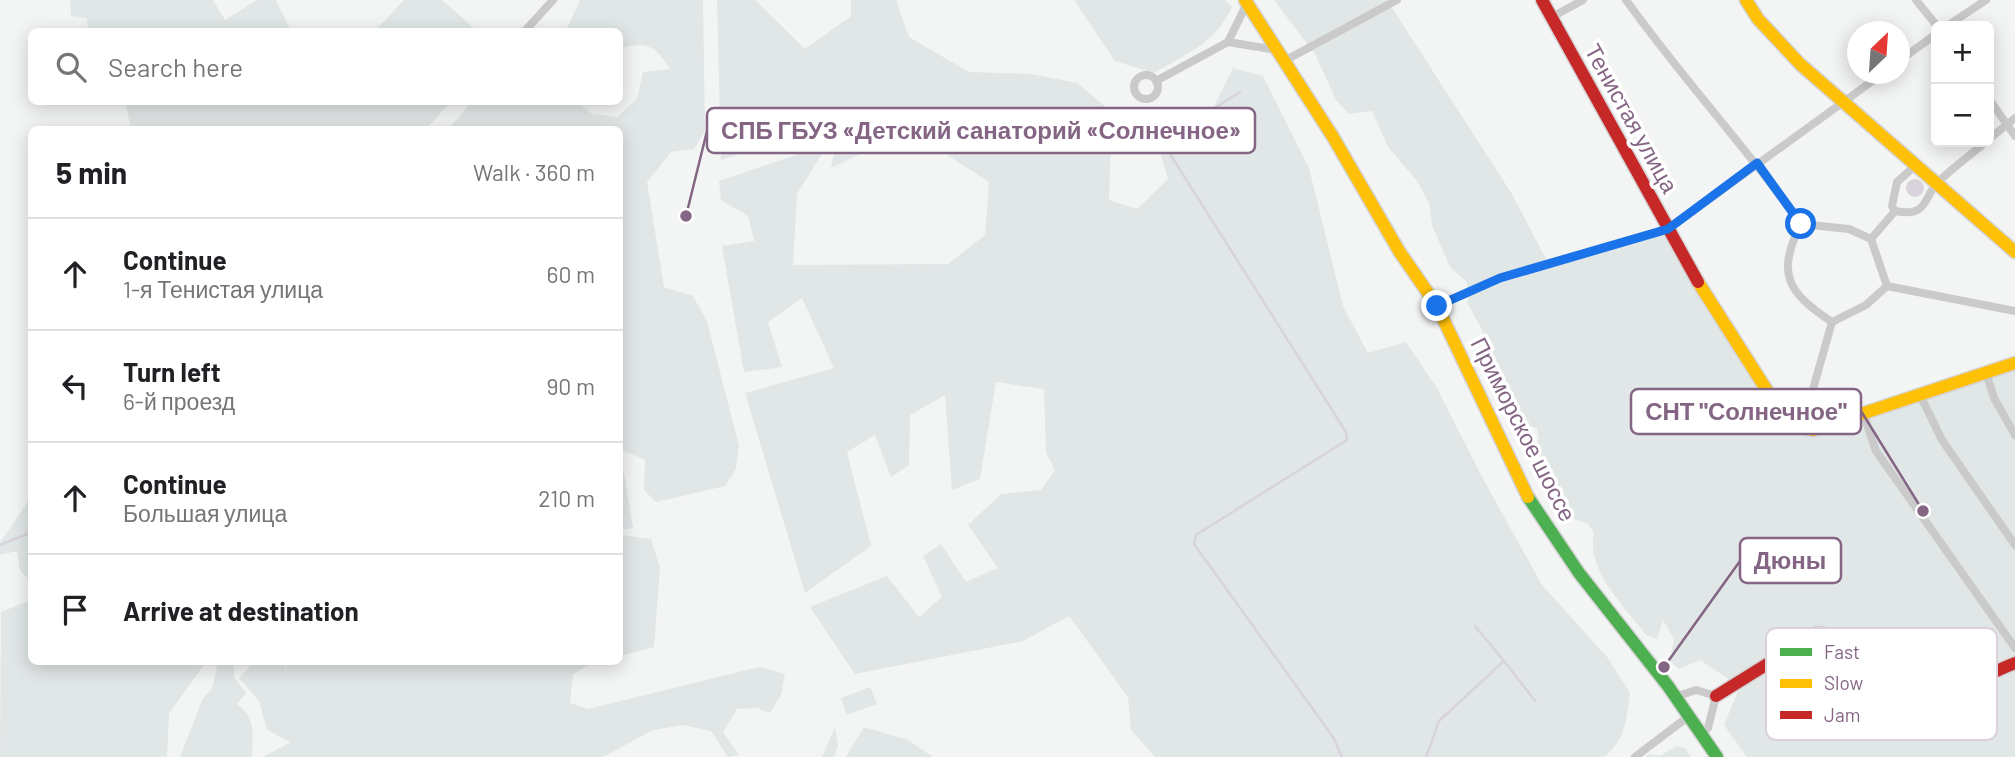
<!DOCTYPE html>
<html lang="en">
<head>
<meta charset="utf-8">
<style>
	body { margin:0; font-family:Barlow,sans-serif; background:#f6f6f6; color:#202124 }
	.controls { position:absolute; right:21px; top:21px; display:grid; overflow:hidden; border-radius:10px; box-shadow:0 4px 18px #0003 }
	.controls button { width:63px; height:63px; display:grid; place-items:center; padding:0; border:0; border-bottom:2px solid #e0e0e0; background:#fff; color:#202124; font:35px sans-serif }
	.compass { position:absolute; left:1847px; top:21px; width:63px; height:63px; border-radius:50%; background:#fff; box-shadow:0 4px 18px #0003; rotate:25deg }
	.stop { position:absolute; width:21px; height:21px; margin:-16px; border:5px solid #1a73e8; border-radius:50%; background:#fff }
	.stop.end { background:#1a73e8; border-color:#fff; box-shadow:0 2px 7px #0008 }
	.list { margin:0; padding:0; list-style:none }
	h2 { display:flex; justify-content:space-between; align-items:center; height:91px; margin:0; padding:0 28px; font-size:30px }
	h2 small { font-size:23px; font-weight:400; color:#757577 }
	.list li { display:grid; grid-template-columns:46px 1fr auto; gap:21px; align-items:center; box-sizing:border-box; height:112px; padding:0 28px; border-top:2px solid #e0e0e0 }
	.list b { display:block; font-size:26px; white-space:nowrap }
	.list p { margin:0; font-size:23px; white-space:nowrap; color:#757577 }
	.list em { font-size:23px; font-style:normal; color:#757577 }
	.icon { flex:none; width:38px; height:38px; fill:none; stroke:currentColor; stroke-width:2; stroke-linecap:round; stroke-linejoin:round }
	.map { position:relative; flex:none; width:2015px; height:757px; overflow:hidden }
	.search { position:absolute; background:#fff; box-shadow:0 4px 18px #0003; left:28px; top:28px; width:595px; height:77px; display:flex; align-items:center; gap:18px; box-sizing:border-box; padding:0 24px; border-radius:10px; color:#757577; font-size:26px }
	.panel { position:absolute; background:#fff; box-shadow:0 4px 18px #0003; left:28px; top:126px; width:595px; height:539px; border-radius:10px }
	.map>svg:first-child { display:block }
	.green { fill:#e1e6e6 }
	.water { fill:#d9d3dc }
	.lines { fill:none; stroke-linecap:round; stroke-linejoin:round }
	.stream { stroke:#d9d3dc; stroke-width:2.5 }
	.fast-casing { stroke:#d4d2d4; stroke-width:15 }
	.slow-casing { stroke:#d4d2d4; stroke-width:15 }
	.jam-casing { stroke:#d4d2d4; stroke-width:15 }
	.street { stroke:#cbcacb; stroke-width:8 }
	.fast { stroke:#4caf50; stroke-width:12 }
	.slow { stroke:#ffc107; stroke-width:12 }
	.jam { stroke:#c62828; stroke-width:12 }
	.route { stroke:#1a73e8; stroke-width:9 }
	.labels { text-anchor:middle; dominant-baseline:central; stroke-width:7; stroke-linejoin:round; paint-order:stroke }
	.street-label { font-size:23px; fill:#846583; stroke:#fff }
	.key { fill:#fff; stroke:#dad1da; stroke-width:2 }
	.key-label { font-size:19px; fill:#846583 }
	.leader { fill:none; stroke:#846583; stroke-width:2.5 }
	.callout-dot { fill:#846583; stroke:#fff; stroke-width:2.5 }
	.callout { fill:#fff; stroke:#846583; stroke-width:2.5 }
	.callout-label { font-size:24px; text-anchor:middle; font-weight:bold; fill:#846583 }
</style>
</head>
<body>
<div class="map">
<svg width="2015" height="757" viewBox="0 0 2015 757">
	<rect width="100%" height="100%" fill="#f3f5f4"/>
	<g class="green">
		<polygon points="70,0 213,0 225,20 257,0 276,0 291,31 88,31 87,18 71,16"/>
		<polygon points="404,0 442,0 477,31 375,31"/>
		<path d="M580,0H703L705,131L694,149L671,152L647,182L664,287L693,296L707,321L739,446L736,469L725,486L656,502L644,490L645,460L620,449L633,528L620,530V130L448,129L472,102H577L592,114L617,117L637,99L643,72L670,69C656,47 649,41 623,48L620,45V32L566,31Z"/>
		<path d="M717,0H755L805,49L851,16V0H896L909,37L969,72L1031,74L1077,83L1112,112L1109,200L1137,209L1168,179L1160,152L1202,130L1233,68L1263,76L1309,168L1343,306L1368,353L1406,342L1437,388L1482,477L1542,585L1608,658L1630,693C1626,719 1626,740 1604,757H1155L1131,730L1128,697L1069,616L1023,641L855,674L810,607L887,576L919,617L942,597L923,556L941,544L966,582L998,568L968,525L1001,494L1041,490L1055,470L1046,453L1044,389L996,382L980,479L952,490L945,395L910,415L909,465L891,477L875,435L847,452L871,546L805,593L745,393L834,368L802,298L768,322L782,367L744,372L722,246L754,241L748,216L721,200L719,181L828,144L797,194L793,265L948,264L985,235L989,182L935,147L873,148L831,168L840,122L721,160Z"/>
		<path d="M1074,0H1225L1232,7C1215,44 1187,53 1154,73L1115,61Z"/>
		<path d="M1274,0H1387L1512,194L1548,263L1662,231L1795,431L2015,363V757H1747L1724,725L1738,691L1727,678L1700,660L1679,669L1670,661L1674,639L1663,620L1657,639L1646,635C1625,607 1586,571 1594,533L1588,524L1557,513L1530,459L1539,439L1537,428L1508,421L1504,403V375L1490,354L1483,332L1468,304L1467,282L1450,267L1432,225L1429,203L1417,181L1388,147L1372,111L1349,114L1336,100L1315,54Z"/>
		<polygon points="125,102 451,102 425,130 131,129"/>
		<polygon points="31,470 31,581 20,571 17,551 0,555 0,543 28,501"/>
		<polygon points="620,535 651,539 660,568 654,647 620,656"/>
		<polygon points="31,600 32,662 206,662 169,713 167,757 0,757 1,612"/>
		<path d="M218,662H234V677L246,693L237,704C256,718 253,734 252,757H180L203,698L212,689Z"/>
		<polygon points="264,662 283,662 286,670 287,662 594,662 573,674 570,703 588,709 759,667 785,674 781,695 770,713 758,708 737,709 723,732 739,755 728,757 711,731 683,725 653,730 603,757 263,757 291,742 267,730 259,701 239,678 252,664"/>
		<polygon points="870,687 877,704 847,715 841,698"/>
		<polygon points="835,727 838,745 834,757 822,757"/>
		<polygon points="864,727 908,740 933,757 846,757"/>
		<polygon points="1676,746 1685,748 1691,757 1645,757 1649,754 1660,756"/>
	</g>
	<circle class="water" cx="1915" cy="188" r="9"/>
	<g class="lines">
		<g class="stream">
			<polyline points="1144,113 1346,432 1347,440 1196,535 1194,544 1333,737 1342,757"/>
			<polyline points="1162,141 1240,92"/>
			<polyline points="0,545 32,532"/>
			<polyline points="1504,661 1535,701"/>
			<polyline points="1426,757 1439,721 1504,661 1475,626"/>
		</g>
		<defs>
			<polyline id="fast" points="1528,497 1579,573 1668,686 1717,757"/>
			<g id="slow">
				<polyline points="1245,0 1333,137 1399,251 1437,306 1528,497"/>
				<polyline points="1746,0 1758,19 1800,64 2015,252"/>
				<polyline points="1698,282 1780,411 1791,424 1813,430 2015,363"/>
			</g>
			<g id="jam">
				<polyline points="1542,0 1698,282"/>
				<path d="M1716,696L1817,633C1872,635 1872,700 1923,697C1954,695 1986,674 2015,663"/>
			</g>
		</defs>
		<use href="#fast" class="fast-casing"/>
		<use href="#slow" class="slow-casing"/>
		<use href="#jam" class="jam-casing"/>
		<g class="street">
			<path d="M1626,0C1681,77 1746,147 1801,224"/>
			<polyline points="1916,0 1937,26"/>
			<polyline points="1552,17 1583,0"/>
			<polyline points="1947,26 1986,0"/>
			<polyline points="524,32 553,0"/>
			<polyline points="1228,42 1277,50"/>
			<polyline points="1286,60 1397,0"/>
			<polyline points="1899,61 1936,34"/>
			<circle cx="1146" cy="87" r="12"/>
			<polyline points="1156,81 1228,42 1247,3"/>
			<polyline points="1989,99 2015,136"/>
			<polyline points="1989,139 2015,118"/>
			<path d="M1895,211C1930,218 1923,195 1939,181C1954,167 1970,155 1986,142"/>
			<path d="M1801,224L1849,229L1871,239L1887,286L1866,305L1832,322C1787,292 1776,274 1801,224Z"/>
			<polyline points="1871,239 1895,211 1892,206 1897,182 1915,166"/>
			<polyline points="1887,286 2015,311"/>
			<polyline points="1437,306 1500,278 1668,229 1882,74"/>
			<polyline points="1986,373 1994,398 2015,435"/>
			<polyline points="1920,395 1942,440 2015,545"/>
			<polyline points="1863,413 1876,451 2015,648"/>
			<polyline points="1802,428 1832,322"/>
			<polyline points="1675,697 1696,690 1716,696 1708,728 1701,734"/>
			<polyline points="1635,757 1689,716"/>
		</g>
		<use href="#fast" class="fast"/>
		<use href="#slow" class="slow"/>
		<use href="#jam" class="jam"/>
	</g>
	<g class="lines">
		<polyline class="route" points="1437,306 1500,278 1668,229 1757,163 1801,224"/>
	</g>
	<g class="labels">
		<g class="street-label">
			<text transform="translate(1632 118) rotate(61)">Тенистая улица</text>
			<text transform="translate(1524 429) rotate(63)">Приморское шоссе</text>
		</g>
	</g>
	<rect x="1766" y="628" width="231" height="112" rx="10" class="key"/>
	<rect x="1780" y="648" width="32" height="8" fill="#4caf50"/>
	<rect x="1780" y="679" width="32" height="9" fill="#ffc107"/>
	<rect x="1780" y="711" width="32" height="8" fill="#c62828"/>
	<g class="key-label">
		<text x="1824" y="659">Fast</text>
		<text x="1824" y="690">Slow</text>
		<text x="1824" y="722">Jam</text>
	</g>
	<path class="leader" d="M686 216L707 131M1923 511L1861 411M1664 667L1740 561"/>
	<g class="callout-dot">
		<circle cx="686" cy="216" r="7"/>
		<circle cx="1923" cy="511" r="7"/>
		<circle cx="1664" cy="667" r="7"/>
	</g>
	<g class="callout">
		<rect x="707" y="108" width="548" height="45" rx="7"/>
		<rect x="1631" y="389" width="230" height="45" rx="7"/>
		<rect x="1740" y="538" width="101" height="45" rx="7"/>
	</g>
	<g class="callout-label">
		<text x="981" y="139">СПБ ГБУЗ «Детский санаторий «Солнечное»</text>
		<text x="1746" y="420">СНТ "Солнечное"</text>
		<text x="1790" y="569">Дюны</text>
	</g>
</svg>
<div class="controls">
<button>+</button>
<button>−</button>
</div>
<svg class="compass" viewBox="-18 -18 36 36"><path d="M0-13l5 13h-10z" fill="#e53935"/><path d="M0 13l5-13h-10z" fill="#757577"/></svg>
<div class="stop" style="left:1801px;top:224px"></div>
<div class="stop end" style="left:1437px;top:306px"></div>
<div class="search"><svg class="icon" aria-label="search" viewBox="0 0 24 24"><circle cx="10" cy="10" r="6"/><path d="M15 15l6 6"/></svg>Search here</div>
<section class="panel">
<h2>5 min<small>Walk · 360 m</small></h2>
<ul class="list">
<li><svg class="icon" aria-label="ahead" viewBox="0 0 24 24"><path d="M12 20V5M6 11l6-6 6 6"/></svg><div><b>Continue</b><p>1-я Тенистая улица</p></div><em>60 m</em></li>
<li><svg class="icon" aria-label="left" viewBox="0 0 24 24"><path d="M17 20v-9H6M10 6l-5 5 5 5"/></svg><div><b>Turn left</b><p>6-й проезд</p></div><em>90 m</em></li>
<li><svg class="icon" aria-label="ahead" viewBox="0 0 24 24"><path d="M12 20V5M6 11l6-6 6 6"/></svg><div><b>Continue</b><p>Большая улица</p></div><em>210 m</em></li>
<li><svg class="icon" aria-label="arrive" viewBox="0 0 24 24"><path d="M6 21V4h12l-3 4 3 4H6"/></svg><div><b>Arrive at destination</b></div></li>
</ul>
</section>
</div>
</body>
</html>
